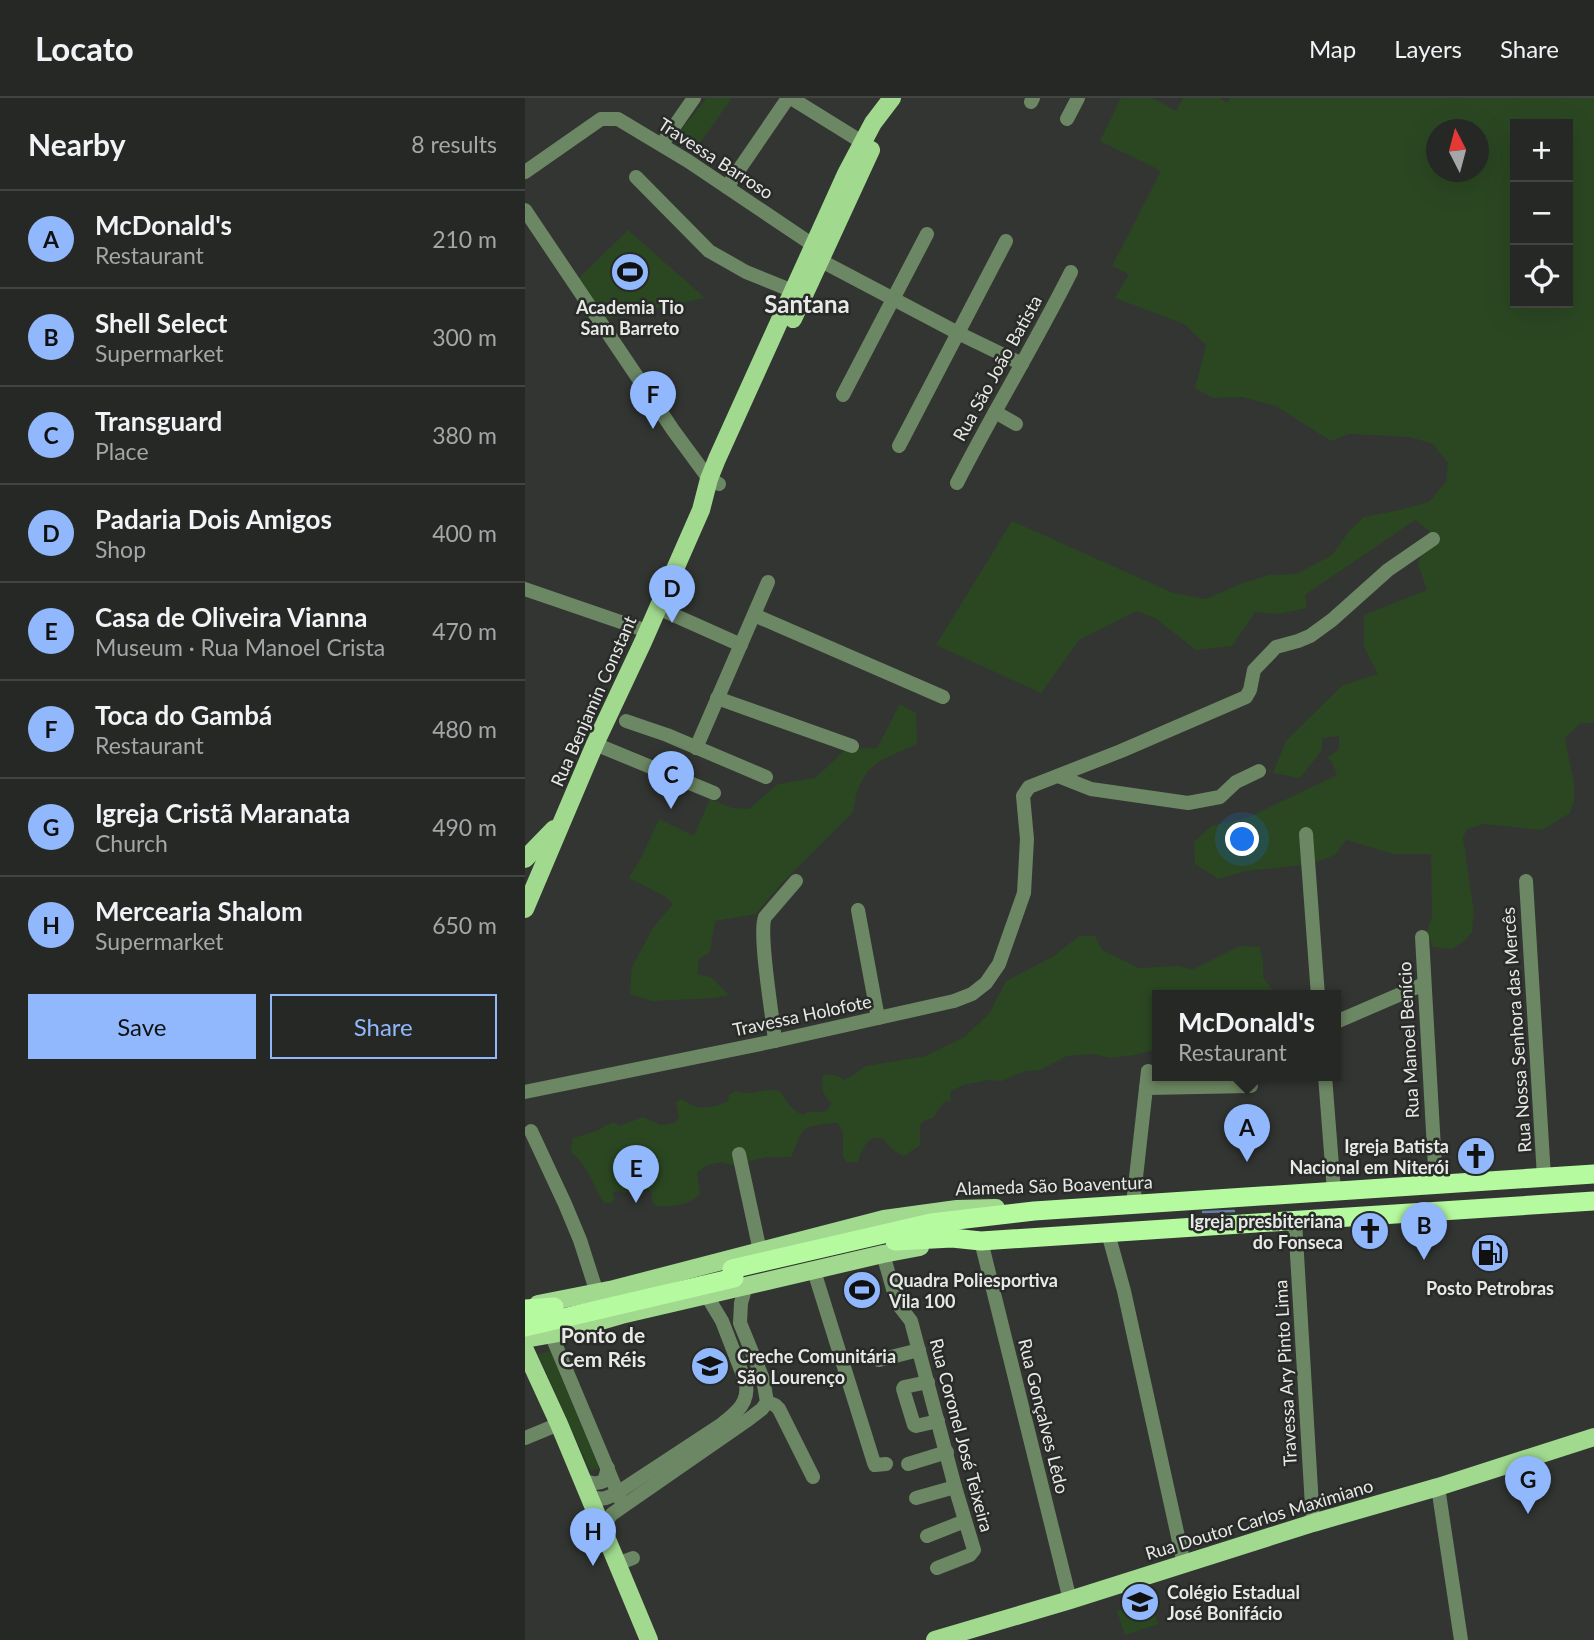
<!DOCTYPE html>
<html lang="en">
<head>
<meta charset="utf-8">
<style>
	body { margin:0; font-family:Lato,sans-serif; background:#323432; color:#f1f3f6 }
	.controls { position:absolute; right:21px; top:21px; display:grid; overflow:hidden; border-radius:0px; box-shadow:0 7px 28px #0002 }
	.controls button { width:63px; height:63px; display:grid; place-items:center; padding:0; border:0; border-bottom:2px solid #424442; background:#262825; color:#f1f3f6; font:35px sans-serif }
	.compass { position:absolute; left:901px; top:21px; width:63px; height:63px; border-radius:50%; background:#262825; box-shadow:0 7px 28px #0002; rotate:354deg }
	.you { position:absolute; left:718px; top:742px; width:24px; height:24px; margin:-18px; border:5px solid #fff; border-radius:50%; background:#1a73e8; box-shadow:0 0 0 10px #1a73e833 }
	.badge { display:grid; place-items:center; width:46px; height:46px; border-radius:50%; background:#91b8fd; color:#111; font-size:23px; font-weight:700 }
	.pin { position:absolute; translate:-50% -58px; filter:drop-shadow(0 2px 4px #0008) }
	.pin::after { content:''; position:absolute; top:37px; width:24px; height:21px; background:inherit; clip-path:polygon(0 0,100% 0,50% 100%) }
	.popup { position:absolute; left:627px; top:892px; width:189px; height:91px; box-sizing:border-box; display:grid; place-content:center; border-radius:0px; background:#262825; filter:drop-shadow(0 2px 5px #0005); font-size:23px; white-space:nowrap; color:#a4a6a7 }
	.popup b { font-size:26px; color:#f1f3f6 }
	.popup::after { content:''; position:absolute; left:50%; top:100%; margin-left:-14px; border:14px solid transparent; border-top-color:#262825 }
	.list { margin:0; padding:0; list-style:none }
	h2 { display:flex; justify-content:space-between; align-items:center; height:91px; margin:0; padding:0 28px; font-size:30px }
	h2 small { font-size:23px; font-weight:400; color:#a4a6a7 }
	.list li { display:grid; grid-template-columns:46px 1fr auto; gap:21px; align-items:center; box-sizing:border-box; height:98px; padding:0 28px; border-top:2px solid #424442 }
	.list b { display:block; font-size:26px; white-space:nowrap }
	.list p { margin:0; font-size:23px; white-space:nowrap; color:#a4a6a7 }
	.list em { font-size:23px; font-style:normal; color:#a4a6a7 }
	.actions { display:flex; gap:14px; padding:21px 28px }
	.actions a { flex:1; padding:16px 0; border:2px solid #91b8fd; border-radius:0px; text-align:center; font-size:24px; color:#91b8fd }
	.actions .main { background:#91b8fd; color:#111 }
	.icon { flex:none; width:38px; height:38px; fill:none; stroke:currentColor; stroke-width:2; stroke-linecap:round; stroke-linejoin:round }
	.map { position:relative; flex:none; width:1069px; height:1542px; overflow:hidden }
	header { display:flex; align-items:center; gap:42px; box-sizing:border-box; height:98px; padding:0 35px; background:#262825; border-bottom:2px solid #424442 }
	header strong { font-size:33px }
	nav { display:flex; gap:38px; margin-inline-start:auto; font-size:24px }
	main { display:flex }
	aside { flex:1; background:#262825 }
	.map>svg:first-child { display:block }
	.green { fill:#2b4722; fill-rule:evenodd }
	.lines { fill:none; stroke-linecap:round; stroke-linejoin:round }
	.stream { stroke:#657eac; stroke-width:2.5 }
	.minor { stroke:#6c8763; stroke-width:14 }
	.major { stroke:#a1da8f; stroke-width:18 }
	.highway { stroke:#b6faa0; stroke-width:19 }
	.highway-bridge { stroke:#b6faa0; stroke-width:19 }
	.labels { text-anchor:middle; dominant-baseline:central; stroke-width:5; stroke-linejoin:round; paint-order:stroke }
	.street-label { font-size:18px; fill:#e7e9e6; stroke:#282b27 }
	.poi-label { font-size:18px; font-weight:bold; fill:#e7e9e6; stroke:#282b27; text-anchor:start }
	.quarter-label { font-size:21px; font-weight:bold; fill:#e7e9e6; stroke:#282b27 }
	.district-label { font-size:24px; font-weight:bold; fill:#e7e9e6; stroke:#282b27 }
</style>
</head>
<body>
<header>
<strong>Locato</strong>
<nav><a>Map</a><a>Layers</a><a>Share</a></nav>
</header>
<main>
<aside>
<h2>Nearby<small>8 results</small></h2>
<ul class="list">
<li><span class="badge">A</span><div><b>McDonald's</b><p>Restaurant</p></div><em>210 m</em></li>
<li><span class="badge">B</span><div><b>Shell Select</b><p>Supermarket</p></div><em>300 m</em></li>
<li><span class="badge">C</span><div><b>Transguard</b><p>Place</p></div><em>380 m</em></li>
<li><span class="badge">D</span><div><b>Padaria Dois Amigos</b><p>Shop</p></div><em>400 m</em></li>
<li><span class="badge">E</span><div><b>Casa de Oliveira Vianna</b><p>Museum · Rua Manoel Crista</p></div><em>470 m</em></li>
<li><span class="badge">F</span><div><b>Toca do Gambá</b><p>Restaurant</p></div><em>480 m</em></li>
<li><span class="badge">G</span><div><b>Igreja Cristã Maranata</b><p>Church</p></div><em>490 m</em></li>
<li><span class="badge">H</span><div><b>Mercearia Shalom</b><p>Supermarket</p></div><em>650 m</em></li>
</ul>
<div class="actions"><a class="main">Save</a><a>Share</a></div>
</aside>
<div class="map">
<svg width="1069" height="1542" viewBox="0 0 1069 1542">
	<rect width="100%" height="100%" fill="#323531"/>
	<g class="green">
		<polygon points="182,0 207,0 169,53 150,40"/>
		<path d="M596,0H627L651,13L658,0H695L702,5L705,0H1069V625H1055L1040,640L1049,687V703L1045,715L1017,732L959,726L942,731L938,740L949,815L947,834L939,843L927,851L908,849L902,833L907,820L906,756H868L821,742L810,757L786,766L721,773L693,781L670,766L669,744L686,728L722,720L812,677L807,664L802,659L814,652V638L797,640V652L775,680L748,675L761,643L818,587L853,576L839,549V517L902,492L893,466L905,433L890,422L780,497L782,510L753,516L730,514L707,548L671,552L630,520L611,513L554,542L516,595L411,547L487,423L648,495L681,501L715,486L744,477L772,476L807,457L825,432L839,419L875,412L904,404L921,384L923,365L908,346L885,339L824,336L806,343L751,308L717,299L688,300L670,290L681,247L659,226L590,200L604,176L587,168L636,73L575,43ZM990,26H1043V205H990ZM912,32H954V74H912Z"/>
		<polygon points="103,132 180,200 80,221 52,182"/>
		<polygon points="375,606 391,615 392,646 356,662 342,674 332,692 328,714 255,787 231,816 190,823 185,854 174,861 172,876 186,879 204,897 189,900 127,903 105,896 107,869 128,830 148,806 141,799 104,780 117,758 134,721 169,738 185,701 207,710 224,711 253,686 290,680 321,651 352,650"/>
		<path d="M554,838H570L577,852L614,870L655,868L667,872L715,848L735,849L738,865V879L752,898H633V951L609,957L587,960L566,956L542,958L515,972L500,973L477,983L463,982L438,987L425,994L426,1003L419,1004L408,1020L400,1022L395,1027V1047L379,1058C375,1056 371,1054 368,1052C363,1048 361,1041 355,1040C342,1037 335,1055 333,1064H322L318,1059V1034L312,1025C304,1025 284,1027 279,1032C274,1036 270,1052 266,1059H242L207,1067L197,1064L182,1067L172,1075L175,1096C164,1108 146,1109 130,1108L127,1101V1095L119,1088L106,1090L101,1095L94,1093L88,1094L89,1101L87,1105H79C69,1089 63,1067 47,1055L46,1049L48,1040L72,1033L81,1027L89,1024L94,1028L118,1019L136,1027L150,1025L154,1019L151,1004L156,1001C160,1002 163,1005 166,1007C177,1012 194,1008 203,1003L204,997L210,993C228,999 238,989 255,993C261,1003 267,1013 278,1017L283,1014H299L305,1009L306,1004C297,998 296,987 298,977H310L320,982L341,968L401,958L439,939L464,916L481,883L529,858Z"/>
		<polygon points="25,1253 73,1367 73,1371 67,1373 64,1370 13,1256"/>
		<polygon points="625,1502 633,1526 600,1537 592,1513"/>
	</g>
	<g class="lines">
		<polyline class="stream" points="678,1114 709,1113"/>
		<g class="minor">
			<polyline points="266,0 345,49"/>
			<polyline points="506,4 508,0"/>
			<polyline points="542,21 553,0"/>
			<polyline points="137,46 169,0"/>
			<polyline points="0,74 76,21 93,21 163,63 288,147"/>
			<polyline points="111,79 184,153 221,174 268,193"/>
			<polyline points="202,89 263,0"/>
			<polyline points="0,112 148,332 184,381 194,386"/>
			<polyline points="287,158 433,235 497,266"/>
			<polyline points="318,297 402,136"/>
			<polyline points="470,314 491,326"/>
			<polyline points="374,348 481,143"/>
			<path d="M432,385C468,314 510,246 546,174"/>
			<polyline points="0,491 122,533"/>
			<polyline points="133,510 216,547"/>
			<polyline points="229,517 418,599"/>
			<polyline points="192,600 327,648"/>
			<polyline points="101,623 142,637 241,679"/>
			<polyline points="70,646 189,695"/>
			<polyline points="171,650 243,484"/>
			<polyline points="533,678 566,691 663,705 695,699 711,684 734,673"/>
			<polyline points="781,736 793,898"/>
			<polyline points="1001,783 1019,1079"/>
			<polyline points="333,812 353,920"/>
			<polyline points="897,839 911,1086"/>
			<polyline points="811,924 899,886"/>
			<path d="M250,943C248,920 233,835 240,819L271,783"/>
			<polyline points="800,978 809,1093"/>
			<polyline points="621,990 623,973"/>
			<polyline points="0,994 250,943 429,903 447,896 461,885 474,866 499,795 502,741 498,698 504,689 596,653 721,599 725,592 729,572 751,549 773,543 785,538 807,522 863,472 908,441"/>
			<polyline points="6,1033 40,1106 55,1142 72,1195"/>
			<polyline points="214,1056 235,1153"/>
			<polyline points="608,1106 621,990 726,988"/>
			<polyline points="770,1123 788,1425"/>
			<polyline points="583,1135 599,1193 659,1466"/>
			<polyline points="456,1143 545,1502"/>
			<polyline points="358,1156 372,1205 386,1223 430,1389 449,1452 445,1457 412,1470"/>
			<polyline points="289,1173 349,1365 350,1367 361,1366"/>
			<polyline points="26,1236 96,1403"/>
			<polyline points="354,1262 394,1252"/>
			<polyline points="403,1284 379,1289 378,1291 389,1327 391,1328 413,1323"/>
			<polyline points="242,1304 250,1307 254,1311 288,1379"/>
			<polyline points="0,1340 34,1326"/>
			<polyline points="383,1366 422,1354"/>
			<path d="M57,1382C66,1385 71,1387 79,1383L83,1370"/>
			<polyline points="913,1389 936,1542"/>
			<path d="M63,1397C75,1403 81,1401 92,1395L197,1326C212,1314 224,1305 221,1285L197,1223L182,1198"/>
			<polyline points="391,1400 430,1389"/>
			<polyline points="78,1432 83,1421 87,1416 224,1321 237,1311 242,1304 238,1281 215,1225 216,1205 221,1188"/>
			<polyline points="402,1438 440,1423"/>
			<polyline points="92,1466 108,1460"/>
		</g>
		<g class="major">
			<polyline points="268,221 346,52"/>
			<polyline points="0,761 29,731"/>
			<polyline points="0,811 70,646 118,544 176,412 184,381 192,361 321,76 348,25 367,0"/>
			<polyline points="13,1206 89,1191 359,1121 432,1111 471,1110"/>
			<polyline points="0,1241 34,1235 96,1217 358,1156 395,1149"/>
			<polyline points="0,1252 34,1326 124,1542"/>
			<polyline points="410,1542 545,1502 788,1425 913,1389 1069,1339"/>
		</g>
		<g class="highway">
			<polyline points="370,1143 427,1140 456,1143 1069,1103"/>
			<polyline points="207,1171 406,1125 509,1113 1069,1076"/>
			<polyline points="0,1211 29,1209"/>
		</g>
		<polyline class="highway-bridge" points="0,1229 209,1180"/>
	</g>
	<defs>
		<symbol id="stadium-disc" viewBox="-11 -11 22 22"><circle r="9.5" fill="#91b8fd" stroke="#282b27"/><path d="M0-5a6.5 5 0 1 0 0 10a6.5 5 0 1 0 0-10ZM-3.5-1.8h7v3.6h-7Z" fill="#111"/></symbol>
		<symbol id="church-disc" viewBox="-11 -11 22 22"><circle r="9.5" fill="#91b8fd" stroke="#282b27"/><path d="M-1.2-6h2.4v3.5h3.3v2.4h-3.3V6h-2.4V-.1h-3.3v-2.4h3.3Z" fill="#111"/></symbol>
		<symbol id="fuel-disc" viewBox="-11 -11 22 22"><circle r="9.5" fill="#91b8fd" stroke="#282b27"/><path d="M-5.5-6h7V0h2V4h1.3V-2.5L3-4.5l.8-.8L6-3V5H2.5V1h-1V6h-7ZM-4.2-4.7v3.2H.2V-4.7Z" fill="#111"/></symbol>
		<symbol id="school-disc" viewBox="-11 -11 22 22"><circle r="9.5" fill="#91b8fd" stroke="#282b27"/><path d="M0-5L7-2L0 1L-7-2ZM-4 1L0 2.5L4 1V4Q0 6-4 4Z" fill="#111"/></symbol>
	</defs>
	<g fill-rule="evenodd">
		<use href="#stadium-disc" x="83" y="152" width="44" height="44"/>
		<use href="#church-disc" x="929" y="1036" width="44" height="44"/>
		<use href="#church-disc" x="823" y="1111" width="44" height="44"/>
		<use href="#fuel-disc" x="943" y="1133" width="44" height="44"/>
		<use href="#stadium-disc" x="315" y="1170" width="44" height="44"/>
		<use href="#school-disc" x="163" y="1246" width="44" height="44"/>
		<use href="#school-disc" x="593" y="1482" width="44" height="44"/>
	</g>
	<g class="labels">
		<g class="street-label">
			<text transform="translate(191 60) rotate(33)">Travessa Barroso</text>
			<text transform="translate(472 270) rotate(-61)">Rua São João Batista</text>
			<text transform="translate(68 603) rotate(-66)">Rua Benjamin Constant</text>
			<text transform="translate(277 917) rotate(-12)">Travessa Holofote</text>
			<text transform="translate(991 932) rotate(-94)">Rua Nossa Senhora das Mercês</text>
			<text transform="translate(883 942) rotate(-93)">Rua Manoel Benício</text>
			<text transform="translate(529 1087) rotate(-2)">Alameda São Boaventura</text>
			<text transform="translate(760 1275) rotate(-93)">Travessa Ary Pinto Lima</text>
			<text transform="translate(519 1318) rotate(76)">Rua Gonçalves Lêdo</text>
			<text transform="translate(437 1337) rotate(75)">Rua Coronel José Teixeira</text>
			<text transform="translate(734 1421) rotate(-17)">Rua Doutor Carlos Maximiano</text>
		</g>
		<g class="poi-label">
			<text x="105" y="209" text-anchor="middle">Academia Tio<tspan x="105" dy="21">Sam Barreto</tspan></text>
			<text x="924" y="1048" text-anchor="end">Igreja Batista<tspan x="924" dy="21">Nacional em Niterói</tspan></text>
			<text x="818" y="1123" text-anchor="end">Igreja presbiteriana<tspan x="818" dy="21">do Fonseca</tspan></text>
			<text x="364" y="1182">Quadra Poliesportiva<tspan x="364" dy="21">Vila 100</tspan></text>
			<text x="965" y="1190" text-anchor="middle">Posto Petrobras</text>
			<text x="212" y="1258">Creche Comunitária<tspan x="212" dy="21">São Lourenço</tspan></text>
			<text x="642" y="1494">Colégio Estadual<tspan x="642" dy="21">José Bonifácio</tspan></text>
		</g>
		<g class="quarter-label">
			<text x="78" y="1236">Ponto de<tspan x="78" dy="24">Cem Réis</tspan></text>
		</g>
		<g class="district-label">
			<text x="282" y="205">Santana</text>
		</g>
	</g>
</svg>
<div class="controls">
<button>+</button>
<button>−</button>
<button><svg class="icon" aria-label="locate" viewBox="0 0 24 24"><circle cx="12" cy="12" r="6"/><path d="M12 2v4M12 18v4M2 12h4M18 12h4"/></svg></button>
</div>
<svg class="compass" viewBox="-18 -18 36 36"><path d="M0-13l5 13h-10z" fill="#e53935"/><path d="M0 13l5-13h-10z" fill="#a4a6a7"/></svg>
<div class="you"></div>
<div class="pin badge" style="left:722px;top:1064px">A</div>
<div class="popup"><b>McDonald's</b>Restaurant</div>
<div class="pin badge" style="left:899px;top:1162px">B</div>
<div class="pin badge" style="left:146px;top:711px">C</div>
<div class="pin badge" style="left:147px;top:525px">D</div>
<div class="pin badge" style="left:111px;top:1105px">E</div>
<div class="pin badge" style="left:128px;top:331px">F</div>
<div class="pin badge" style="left:1003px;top:1416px">G</div>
<div class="pin badge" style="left:68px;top:1468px">H</div>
</div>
</main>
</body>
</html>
